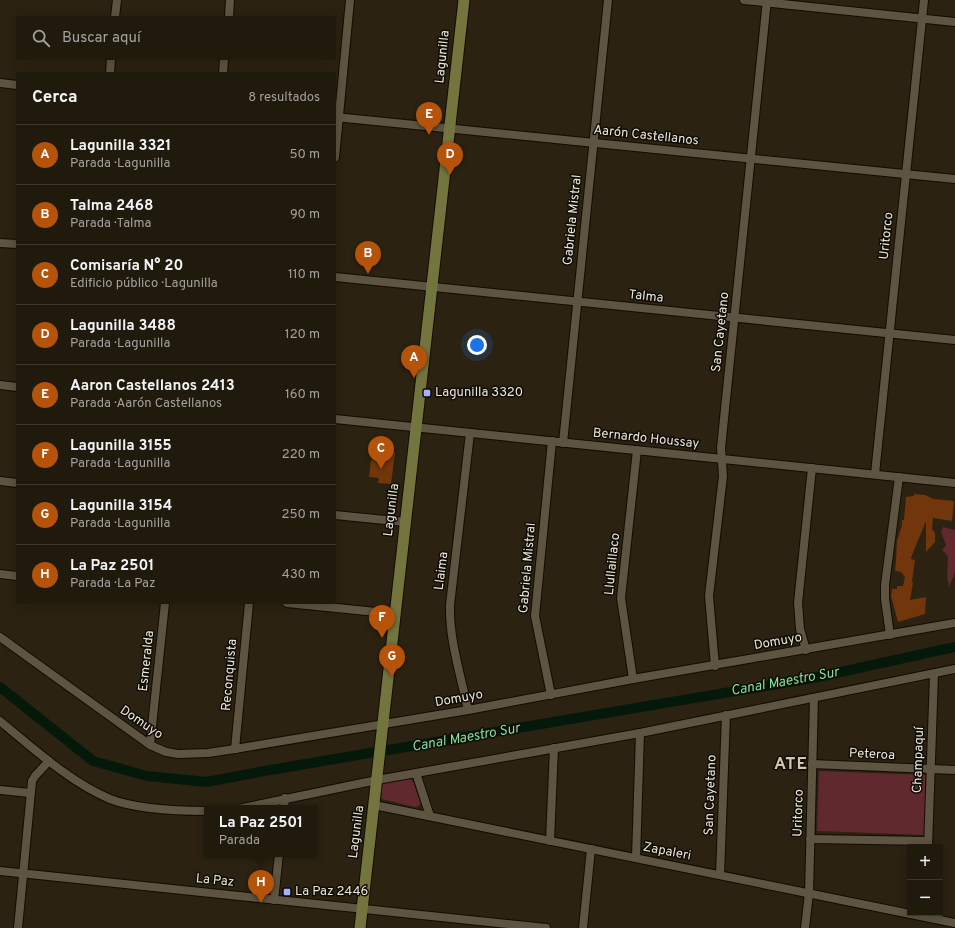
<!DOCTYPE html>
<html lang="es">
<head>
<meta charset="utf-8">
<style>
	body { margin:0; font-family:Overpass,sans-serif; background:#2d271b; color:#f1f3f6 }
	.controls { position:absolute; right:12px; bottom:12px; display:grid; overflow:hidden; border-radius:0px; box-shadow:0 2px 10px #0003 }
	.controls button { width:36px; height:36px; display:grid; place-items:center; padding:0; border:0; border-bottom:1px solid #3d382e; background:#201a0d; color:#f1f3f6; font:20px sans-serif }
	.you { position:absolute; left:477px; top:345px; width:14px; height:14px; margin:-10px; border:3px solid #fff; border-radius:50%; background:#1a73e8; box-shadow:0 0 0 6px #1a73e833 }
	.badge { display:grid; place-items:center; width:26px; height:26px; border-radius:50%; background:#b45309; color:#fff; font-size:13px; font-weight:700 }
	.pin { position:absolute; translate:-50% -33px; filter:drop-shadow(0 1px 2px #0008) }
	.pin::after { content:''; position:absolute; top:21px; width:14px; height:12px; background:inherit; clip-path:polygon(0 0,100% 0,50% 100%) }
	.popup { position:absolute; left:204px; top:805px; width:114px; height:52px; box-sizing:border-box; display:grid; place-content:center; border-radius:0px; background:#201a0d; filter:drop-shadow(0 1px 3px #0005); font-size:13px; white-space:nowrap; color:#a2a19d }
	.popup b { font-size:15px; color:#f1f3f6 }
	.popup::after { content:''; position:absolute; left:50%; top:100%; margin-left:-8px; border:8px solid transparent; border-top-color:#201a0d }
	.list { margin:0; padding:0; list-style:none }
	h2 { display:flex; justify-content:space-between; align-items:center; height:52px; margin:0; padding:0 16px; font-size:17px }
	h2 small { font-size:13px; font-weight:400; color:#a2a19d }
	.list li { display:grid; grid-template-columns:26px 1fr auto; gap:12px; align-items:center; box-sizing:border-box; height:60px; padding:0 16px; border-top:1px solid #3d382e }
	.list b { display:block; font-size:15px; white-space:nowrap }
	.list p { margin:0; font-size:13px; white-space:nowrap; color:#a2a19d }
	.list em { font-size:13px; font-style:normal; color:#a2a19d }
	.icon { flex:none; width:22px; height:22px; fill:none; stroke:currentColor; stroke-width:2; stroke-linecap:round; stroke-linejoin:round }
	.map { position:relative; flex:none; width:955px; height:928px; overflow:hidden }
	.search { position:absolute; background:#201a0d; box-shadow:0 2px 10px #0003; left:16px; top:16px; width:320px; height:44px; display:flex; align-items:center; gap:10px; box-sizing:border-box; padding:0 14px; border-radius:0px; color:#a2a19d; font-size:15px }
	.panel { position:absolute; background:#201a0d; box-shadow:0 2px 10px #0003; left:16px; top:72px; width:320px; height:532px; border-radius:0px }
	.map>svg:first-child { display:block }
	.green { fill:#60292e }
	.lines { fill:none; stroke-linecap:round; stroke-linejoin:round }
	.canal { stroke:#05190a; stroke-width:10 }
	.building { fill:#71360b }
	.minor-casing { stroke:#130c00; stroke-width:10 }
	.secondary-casing { stroke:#130c00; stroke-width:13 }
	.minor { stroke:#5d5441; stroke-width:8 }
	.secondary { stroke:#74743f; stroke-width:11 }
	.poi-dot { fill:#a5b1fc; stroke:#100c06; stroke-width:1.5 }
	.labels { text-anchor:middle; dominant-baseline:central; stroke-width:3; stroke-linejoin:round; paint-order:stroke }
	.street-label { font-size:13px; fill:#eae5d9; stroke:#100c06 }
	.poi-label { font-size:13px; fill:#eae5d9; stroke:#100c06; text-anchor:start }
	.water-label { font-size:14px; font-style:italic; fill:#84df9d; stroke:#100c06 }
	.district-label { font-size:17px; font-weight:bold; letter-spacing:1px; fill:#d2c7b1; stroke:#100c06 }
</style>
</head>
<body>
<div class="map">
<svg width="955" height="928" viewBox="0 0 955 928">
	<rect width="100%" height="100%" fill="#2b2211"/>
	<g class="green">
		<polygon points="943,527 955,530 955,572 949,587 947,577 948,556 942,550 946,545 941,532"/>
		<polygon points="819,771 926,775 924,835 817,831"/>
		<polygon points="408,778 413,781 420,802 419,806 414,807 382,799 380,795 380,786 383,783"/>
	</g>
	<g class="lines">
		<polyline class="canal" points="0,687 93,761 147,776 207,782 264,771 813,678 955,647"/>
	</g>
	<g class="building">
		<polygon points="382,452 395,453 391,484 378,483 379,478 369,477 371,460 381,461"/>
		<polygon points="914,494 925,495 934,499 954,501 952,521 933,518 932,529 935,533 935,542 926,552 926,521 912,555 911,559 915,560 912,582 913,583 910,600 926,597 925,614 898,622 891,596 892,589 897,589 897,586 903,586 905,577 901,572 895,571 896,560 897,541 902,525 902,520 904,520 906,497 914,496"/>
	</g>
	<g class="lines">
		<defs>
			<g id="minor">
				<polyline points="744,0 955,22"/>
				<polyline points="115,17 117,0"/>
				<polyline points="229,17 230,0"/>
				<polyline points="110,73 111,59"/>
				<polyline points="223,73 224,59"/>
				<polyline points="0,83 17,85"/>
				<polyline points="335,117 955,179"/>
				<polyline points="335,157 350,0"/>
				<polyline points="0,243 17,244"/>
				<polyline points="335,277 955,340"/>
				<polyline points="0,385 17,387"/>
				<polyline points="335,419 955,483"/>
				<polyline points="563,443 608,0"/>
				<polyline points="875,474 924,0"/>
				<polyline points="0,481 17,483"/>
				<polyline points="335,515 405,522"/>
				<polyline points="0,574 17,576"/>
				<polyline points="287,603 396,614"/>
				<polyline points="890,635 885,599 885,585 899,477"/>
				<polyline points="0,637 150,745 166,752 178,754 208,753 235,749 468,710 633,679 955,623"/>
				<polyline points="806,650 800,629 798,603 812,468"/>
				<polyline points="715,666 709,596 723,476 721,448 767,0"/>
				<polyline points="633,679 621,598 637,450"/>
				<polyline points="551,695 535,616 552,441"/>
				<path d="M468,710C461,676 449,640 450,605L470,433"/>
				<path d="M0,721C33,748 71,783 110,799C136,809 179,811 207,811"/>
				<polyline points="150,745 165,603"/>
				<polyline points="235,749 249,603"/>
				<polyline points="812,764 955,770"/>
				<polyline points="416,773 430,816"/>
				<polyline points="0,790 30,793"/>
				<polyline points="374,805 955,923"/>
				<polyline points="243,808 377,780 640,733 955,669"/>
				<polyline points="284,808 285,798"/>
				<polyline points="810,839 928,841"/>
				<polyline points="550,841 554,748"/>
				<polyline points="928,847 934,674"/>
				<polyline points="636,858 640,733"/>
				<polyline points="0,871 546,928"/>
				<polyline points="720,875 726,715"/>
				<polyline points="274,900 279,854"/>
				<polyline points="18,928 32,781 35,776 49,761"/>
				<polyline points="583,928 591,849"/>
				<polyline points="805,928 809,893 814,698"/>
			</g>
			<polyline id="secondary" points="360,928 464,0"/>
		</defs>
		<use href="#minor" class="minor-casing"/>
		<use href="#secondary" class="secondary-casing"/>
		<use href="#minor" class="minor"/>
		<use href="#secondary" class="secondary"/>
	</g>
	<g class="poi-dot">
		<rect x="423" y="389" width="8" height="8" rx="2"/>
		<rect x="283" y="888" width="8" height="8" rx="2"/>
	</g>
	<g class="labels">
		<g class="street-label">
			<text transform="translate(443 57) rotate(-84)">Lagunilla</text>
			<text transform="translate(646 136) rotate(6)">Aarón Castellanos</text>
			<text transform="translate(573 220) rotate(-84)">Gabriela Mistral</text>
			<text transform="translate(887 236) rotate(-84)">Uritorco</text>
			<text transform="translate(646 297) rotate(6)">Talma</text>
			<text transform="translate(721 332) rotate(-84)">San Cayetano</text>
			<text transform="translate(646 439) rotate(6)">Bernardo Houssay</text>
			<text transform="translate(392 510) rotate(-83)">Lagunilla</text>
			<text transform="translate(613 564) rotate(-84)">Llullaillaco</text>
			<text transform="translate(528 568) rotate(-85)">Gabriela Mistral</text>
			<text transform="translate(442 571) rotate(-83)">Llaima</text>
			<text transform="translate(778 642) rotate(-10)">Domuyo</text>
			<text transform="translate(147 661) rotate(-84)">Esmeralda</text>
			<text transform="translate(230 675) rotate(-85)">Reconquista</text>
			<text transform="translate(459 699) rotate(-10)">Domuyo</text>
			<text transform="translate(141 723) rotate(34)">Domuyo</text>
			<text transform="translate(872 755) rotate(3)">Peteroa</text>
			<text transform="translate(919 760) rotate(-88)">Champaquí</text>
			<text transform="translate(711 795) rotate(-88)">San Cayetano</text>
			<text transform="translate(799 813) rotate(-88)">Uritorco</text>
			<text transform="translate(357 832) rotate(-83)">Lagunilla</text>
			<text transform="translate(667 852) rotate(11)">Zapaleri</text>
			<text transform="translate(215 881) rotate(6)">La Paz</text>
		</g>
		<g class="poi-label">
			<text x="435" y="393">Lagunilla 3320</text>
			<text x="295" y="892">La Paz 2446</text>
		</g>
		<g class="water-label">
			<text transform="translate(785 682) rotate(-10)">Canal Maestro Sur</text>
			<text transform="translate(466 738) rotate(-10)">Canal Maestro Sur</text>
		</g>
		<g class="district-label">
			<text x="791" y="765">ATE</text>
		</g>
	</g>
</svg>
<div class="controls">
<button>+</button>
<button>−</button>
</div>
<div class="you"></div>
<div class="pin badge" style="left:414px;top:378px">A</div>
<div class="pin badge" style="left:368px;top:274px">B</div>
<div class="pin badge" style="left:381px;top:469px">C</div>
<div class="pin badge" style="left:450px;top:175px">D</div>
<div class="pin badge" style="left:429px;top:135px">E</div>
<div class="pin badge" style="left:382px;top:638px">F</div>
<div class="pin badge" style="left:392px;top:677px">G</div>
<div class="pin badge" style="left:261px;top:903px">H</div>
<div class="popup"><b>La Paz 2501</b>Parada</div>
<div class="search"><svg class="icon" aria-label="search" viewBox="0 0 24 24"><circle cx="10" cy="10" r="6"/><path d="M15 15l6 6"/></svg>Buscar aquí</div>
<section class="panel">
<h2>Cerca<small>8 resultados</small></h2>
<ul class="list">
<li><span class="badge">A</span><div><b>Lagunilla 3321</b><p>Parada · Lagunilla</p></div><em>50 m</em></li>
<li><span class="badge">B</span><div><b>Talma 2468</b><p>Parada · Talma</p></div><em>90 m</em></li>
<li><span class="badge">C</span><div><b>Comisaría N° 20</b><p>Edificio público · Lagunilla</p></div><em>110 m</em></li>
<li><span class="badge">D</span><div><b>Lagunilla 3488</b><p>Parada · Lagunilla</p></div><em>120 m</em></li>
<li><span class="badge">E</span><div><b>Aaron Castellanos 2413</b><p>Parada · Aarón Castellanos</p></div><em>160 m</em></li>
<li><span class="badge">F</span><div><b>Lagunilla 3155</b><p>Parada · Lagunilla</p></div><em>220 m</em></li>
<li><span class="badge">G</span><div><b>Lagunilla 3154</b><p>Parada · Lagunilla</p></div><em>250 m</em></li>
<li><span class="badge">H</span><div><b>La Paz 2501</b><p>Parada · La Paz</p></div><em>430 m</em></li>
</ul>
</section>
</div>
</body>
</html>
